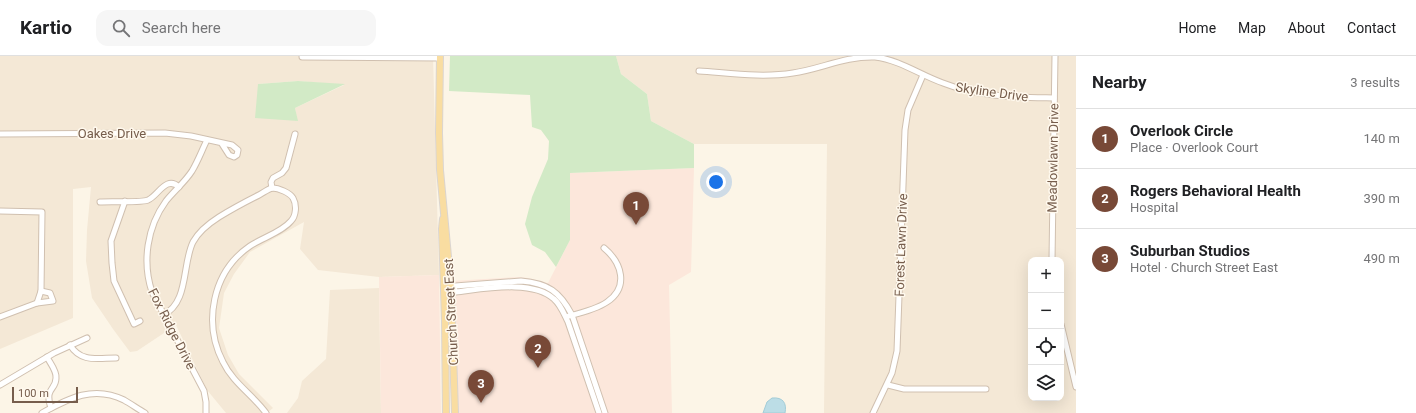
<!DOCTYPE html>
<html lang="en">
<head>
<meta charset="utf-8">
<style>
	body { margin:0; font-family:Roboto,sans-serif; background:#f6f6f6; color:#202124 }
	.controls { position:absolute; right:12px; bottom:12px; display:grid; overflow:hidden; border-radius:8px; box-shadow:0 4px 16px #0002 }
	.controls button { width:36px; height:36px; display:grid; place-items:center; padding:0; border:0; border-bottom:1px solid #e0e0e0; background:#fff; color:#202124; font:20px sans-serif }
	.scale { position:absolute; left:12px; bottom:10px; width:66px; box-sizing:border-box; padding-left:4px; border:2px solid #765d4c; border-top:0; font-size:11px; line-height:14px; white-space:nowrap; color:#765d4c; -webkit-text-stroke:3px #fff9ee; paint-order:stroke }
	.you { position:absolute; left:716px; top:126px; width:14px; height:14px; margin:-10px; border:3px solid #fff; border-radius:50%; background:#1a73e8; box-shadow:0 0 0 6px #1a73e833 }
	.badge { display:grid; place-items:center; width:26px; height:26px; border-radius:50%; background:#784937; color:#fff; font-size:13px; font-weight:700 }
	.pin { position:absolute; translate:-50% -33px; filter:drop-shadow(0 1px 2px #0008) }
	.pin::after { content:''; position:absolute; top:21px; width:14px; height:12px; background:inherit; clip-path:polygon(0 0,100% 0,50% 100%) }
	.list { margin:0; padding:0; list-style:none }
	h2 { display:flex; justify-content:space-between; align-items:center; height:52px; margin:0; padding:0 16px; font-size:17px }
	h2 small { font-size:13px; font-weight:400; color:#757577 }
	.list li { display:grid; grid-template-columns:26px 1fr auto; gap:12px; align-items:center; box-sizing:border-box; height:60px; padding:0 16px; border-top:1px solid #e0e0e0 }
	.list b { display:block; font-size:15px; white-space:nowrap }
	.list p { margin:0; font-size:13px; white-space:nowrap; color:#757577 }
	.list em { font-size:13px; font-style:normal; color:#757577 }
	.icon { flex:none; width:22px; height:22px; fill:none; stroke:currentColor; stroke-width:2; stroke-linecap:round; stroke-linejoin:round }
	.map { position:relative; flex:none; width:1076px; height:357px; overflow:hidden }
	header { display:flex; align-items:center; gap:24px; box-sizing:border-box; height:56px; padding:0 20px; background:#fff; border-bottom:1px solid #e0e0e0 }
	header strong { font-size:19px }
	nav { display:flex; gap:22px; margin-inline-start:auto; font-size:14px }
	.search { width:280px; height:36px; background:#f6f6f6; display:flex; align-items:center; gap:10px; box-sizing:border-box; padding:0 14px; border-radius:12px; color:#757577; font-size:15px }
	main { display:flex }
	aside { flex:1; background:#fff }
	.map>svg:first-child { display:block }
	.residential { fill:#f4e8d6; fill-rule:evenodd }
	.commercial { fill:#fce7db }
	.green { fill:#d2eac6 }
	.water { fill:#bcdde6; stroke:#a2ccd7 }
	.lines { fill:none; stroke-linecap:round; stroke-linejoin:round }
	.minor-casing { stroke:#d0c0b0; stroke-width:7 }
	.major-casing { stroke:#dbd5d0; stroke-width:8 }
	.minor { stroke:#fff; stroke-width:5 }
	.major { stroke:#f9dda1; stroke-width:6 }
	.labels { text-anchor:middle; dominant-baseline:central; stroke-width:3; stroke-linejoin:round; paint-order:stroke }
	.street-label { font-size:13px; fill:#765d4c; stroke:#fff9ee }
</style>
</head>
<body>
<header>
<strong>Kartio</strong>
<div class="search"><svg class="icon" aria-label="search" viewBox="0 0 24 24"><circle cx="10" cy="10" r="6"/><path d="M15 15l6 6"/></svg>Search here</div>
<nav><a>Home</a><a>Map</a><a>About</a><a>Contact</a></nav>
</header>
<main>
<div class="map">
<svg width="1076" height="357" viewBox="0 0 1076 357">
	<rect width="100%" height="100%" fill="#fcf5e7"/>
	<g class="residential">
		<path d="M0,0H433L439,219L379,221L318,214L300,193L304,166L250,196L234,218L224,237L219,272L228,299L239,318L273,352L267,357H226L207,334L176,269L137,295L130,296L113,273L92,242L86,205L87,174L91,131L73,133V262L0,293ZM298,25L344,29L295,52L297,65L258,28Z"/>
		<path d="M616,0H1076V357H824L827,88H694L651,65L647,38L621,18ZM1031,204H1061V342H1031Z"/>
		<polygon points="379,232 381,357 287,357 298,342 302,325 326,303 330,234"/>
	</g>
	<g class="commercial">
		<polygon points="694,112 691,216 669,229 672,357 456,357 452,225 518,221 528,222 548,227 570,184 570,117"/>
		<polygon points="439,219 441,357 381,357 379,221"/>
	</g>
	<g class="green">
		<polygon points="450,0 616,0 621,18 647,38 651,65 694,88 694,112 570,117 570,184 556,211 545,196 532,189 525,168 532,141 548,103 549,85 541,74 532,71 530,39 449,35"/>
		<polygon points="298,25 345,28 295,52 298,65 255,62 258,28"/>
	</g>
	<path class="water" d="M772,342C783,341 787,347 785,357H763L767,346Z"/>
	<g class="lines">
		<defs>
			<g id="minor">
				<polyline points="302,1 440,2"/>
				<path d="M699,15C729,17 762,22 793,17C821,13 845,0 875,1C900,4 920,19 943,27C978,41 1017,41 1054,42"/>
				<polyline points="0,78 165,77 191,80 232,89 238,94 237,99 234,101 229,99 222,88"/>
				<polyline points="272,132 271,126 273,122 282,117 286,112 295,78"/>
				<polyline points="125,145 111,185 112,207 114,225 134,268 140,265"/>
				<path d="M100,146C108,145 143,147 148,144C158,140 166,119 179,131"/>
				<polyline points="0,155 42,156 41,235 37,247 0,261"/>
				<polyline points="1052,204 1055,0"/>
				<path d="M451,233H454L456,236C483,233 533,223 554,243C561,249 564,258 568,266L599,357"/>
				<path d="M454,233L455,230L521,225C548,227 560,236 572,259L605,357"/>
				<polyline points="37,247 53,245 50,237 41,235"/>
				<path d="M163,259C189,247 182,208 193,186C199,175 208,168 219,161C232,153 245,146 259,139C263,137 268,133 272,132C279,132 290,137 293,142C297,149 296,160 291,165C282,176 262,182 250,190C212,216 203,267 223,306C233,327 253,339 266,357"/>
				<path d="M569,260C581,257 597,253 607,246C629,231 622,207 604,192"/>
				<polyline points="1061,268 1076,331"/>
				<path d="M70,289C81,307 98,302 116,302"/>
				<path d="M47,301C50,307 57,315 56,322C56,335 44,331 51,352"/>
				<polyline points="0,329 54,297 87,282"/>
				<polyline points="888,329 904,333 986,333"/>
				<path d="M42,357C69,342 94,329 124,344C131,348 138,353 145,357"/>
				<path d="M206,357V346L204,335L152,236C142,206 147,171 166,145C174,135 185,126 192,115C198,105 202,94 207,84"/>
				<polyline points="873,357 892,317 897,295 905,74 908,54 923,19"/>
			</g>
			<g id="major">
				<polyline points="440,0 439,77 440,114 451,233 455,357"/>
				<polyline points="443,163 442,173 445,265 446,357"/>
			</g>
		</defs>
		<use href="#minor" class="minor-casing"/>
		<use href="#major" class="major-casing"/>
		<use href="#minor" class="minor"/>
		<use href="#major" class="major"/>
	</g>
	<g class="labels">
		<g class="street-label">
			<text transform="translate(992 36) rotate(8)">Skyline Drive</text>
			<text x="112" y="77">Oakes Drive</text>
			<text transform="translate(1053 102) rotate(-89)">Meadowlawn Drive</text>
			<text transform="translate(901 189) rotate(-88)">Forest Lawn Drive</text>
			<text transform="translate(451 256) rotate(-93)">Church Street East</text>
			<text transform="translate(172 273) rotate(63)">Fox Ridge Drive</text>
		</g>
	</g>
</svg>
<div class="controls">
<button>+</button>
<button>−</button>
<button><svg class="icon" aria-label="locate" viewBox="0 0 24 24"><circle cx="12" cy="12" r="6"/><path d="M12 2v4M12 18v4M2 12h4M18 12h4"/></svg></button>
<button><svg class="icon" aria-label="layers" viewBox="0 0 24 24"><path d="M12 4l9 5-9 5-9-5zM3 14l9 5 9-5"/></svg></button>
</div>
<div class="scale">100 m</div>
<div class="you"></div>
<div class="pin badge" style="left:636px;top:169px">1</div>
<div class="pin badge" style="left:538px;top:312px">2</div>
<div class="pin badge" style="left:481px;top:347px">3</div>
</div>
<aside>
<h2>Nearby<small>3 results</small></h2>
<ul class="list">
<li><span class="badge">1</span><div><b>Overlook Circle</b><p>Place · Overlook Court</p></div><em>140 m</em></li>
<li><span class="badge">2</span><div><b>Rogers Behavioral Health</b><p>Hospital</p></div><em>390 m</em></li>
<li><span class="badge">3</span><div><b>Suburban Studios</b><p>Hotel · Church Street East</p></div><em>490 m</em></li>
</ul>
</aside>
</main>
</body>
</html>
